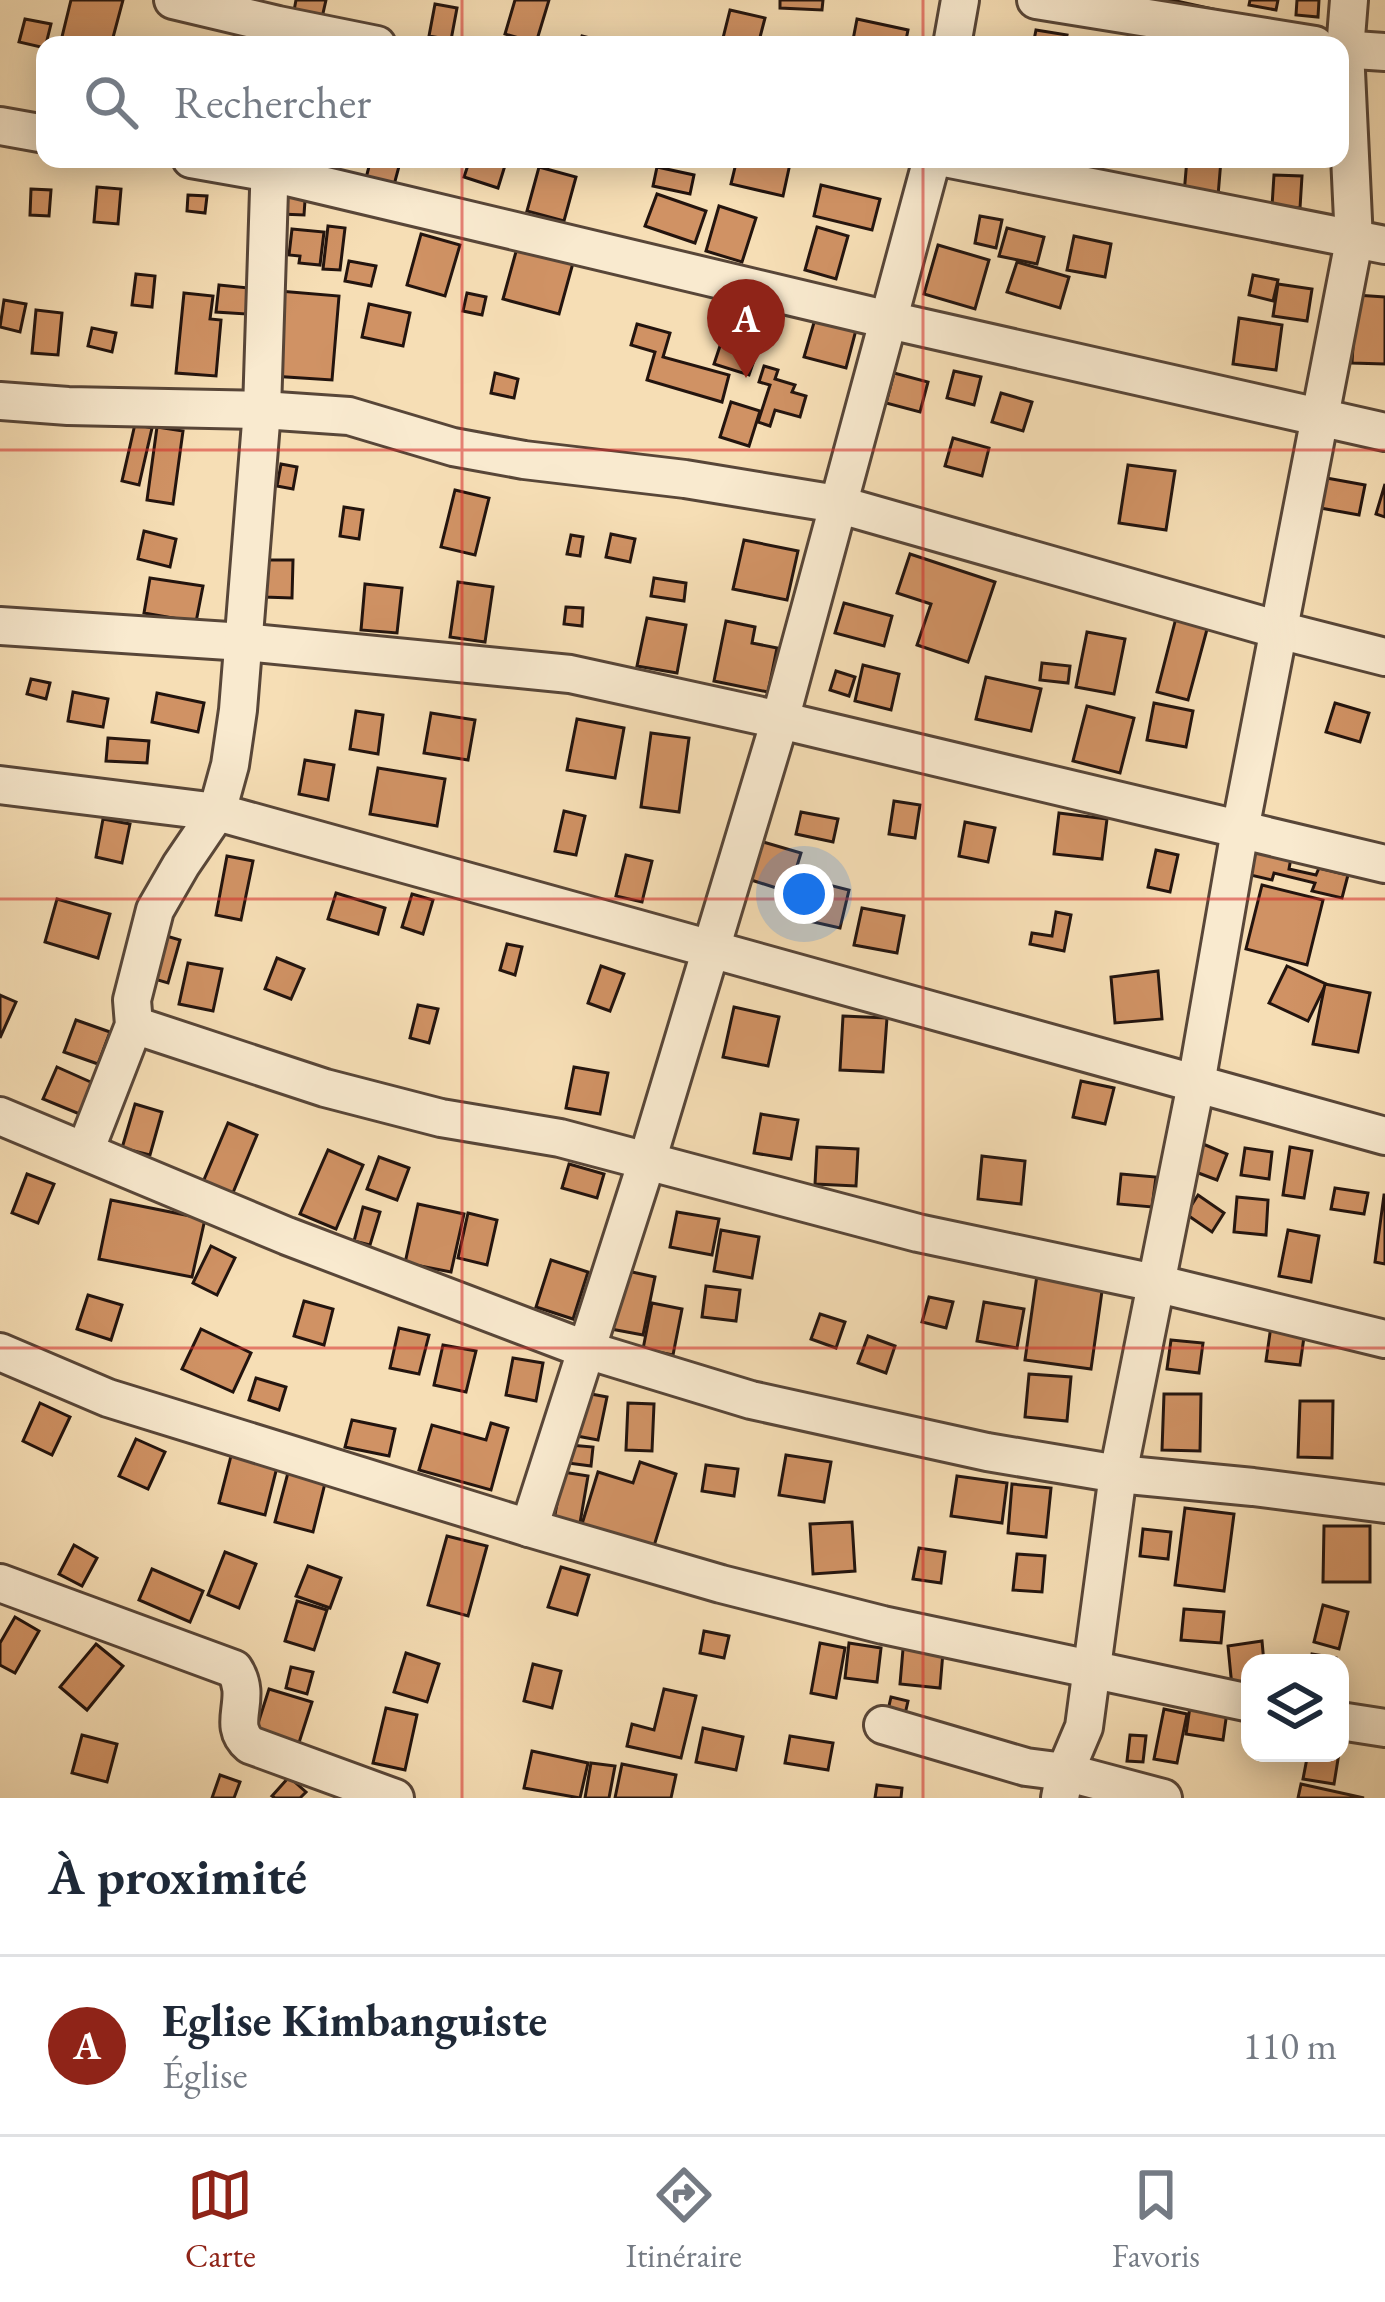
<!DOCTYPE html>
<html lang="fr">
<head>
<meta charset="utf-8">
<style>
	body { margin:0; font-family:"EB Garamond",serif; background:#f2f2f3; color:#1f2937 }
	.controls { position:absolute; right:36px; bottom:36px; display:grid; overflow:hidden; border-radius:24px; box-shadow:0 6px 30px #0003 }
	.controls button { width:108px; height:108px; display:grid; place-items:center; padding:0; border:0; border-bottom:3px solid #e0e1e3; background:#fff; color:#1f2937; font:60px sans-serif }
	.you { position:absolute; left:804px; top:894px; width:42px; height:42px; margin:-30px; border:9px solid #fff; border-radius:50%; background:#1a73e8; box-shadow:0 0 0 18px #1a73e833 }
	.badge { display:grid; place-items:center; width:78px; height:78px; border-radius:50%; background:#8f2418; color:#fff; font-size:39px; font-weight:700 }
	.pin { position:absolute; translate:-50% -99px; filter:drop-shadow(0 3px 6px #0008) }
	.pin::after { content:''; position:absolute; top:63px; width:42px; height:36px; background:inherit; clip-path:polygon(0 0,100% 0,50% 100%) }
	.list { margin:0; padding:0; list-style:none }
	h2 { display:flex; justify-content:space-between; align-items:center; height:156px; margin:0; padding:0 48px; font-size:51px }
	h2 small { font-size:39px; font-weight:400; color:#747a83 }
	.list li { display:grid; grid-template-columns:78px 1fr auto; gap:36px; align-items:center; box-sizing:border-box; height:180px; padding:0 48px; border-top:3px solid #e0e1e3 }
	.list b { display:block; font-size:45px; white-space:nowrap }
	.list p { margin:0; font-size:39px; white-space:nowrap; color:#747a83 }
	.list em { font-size:39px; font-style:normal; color:#747a83 }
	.icon { flex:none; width:66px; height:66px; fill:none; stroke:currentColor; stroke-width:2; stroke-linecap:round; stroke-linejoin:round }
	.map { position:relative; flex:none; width:1385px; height:1798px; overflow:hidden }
	.search { position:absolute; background:#fff; box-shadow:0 6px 30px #0003; left:36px; right:36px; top:36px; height:132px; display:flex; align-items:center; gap:30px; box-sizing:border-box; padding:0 42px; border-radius:24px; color:#747a83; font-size:45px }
	.sheet { height:336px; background:#fff }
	nav { display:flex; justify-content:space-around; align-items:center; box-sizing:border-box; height:168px; border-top:3px solid #e0e1e3; background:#fff; font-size:33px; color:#747a83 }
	nav a { display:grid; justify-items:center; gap:6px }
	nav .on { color:#8f2418 }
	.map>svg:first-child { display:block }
	.building { fill:#d09264; stroke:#23140e; stroke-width:3 }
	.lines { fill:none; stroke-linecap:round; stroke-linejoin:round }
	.street-casing { stroke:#584638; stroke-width:42 }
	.street { stroke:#f9eacf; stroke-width:36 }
	.grid { fill:none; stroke:#d62828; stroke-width:3; stroke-opacity:0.55 }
</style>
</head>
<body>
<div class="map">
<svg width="1385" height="1798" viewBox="0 0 1385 1798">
	<rect width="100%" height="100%" fill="#f6deb5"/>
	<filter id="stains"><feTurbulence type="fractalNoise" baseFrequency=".00167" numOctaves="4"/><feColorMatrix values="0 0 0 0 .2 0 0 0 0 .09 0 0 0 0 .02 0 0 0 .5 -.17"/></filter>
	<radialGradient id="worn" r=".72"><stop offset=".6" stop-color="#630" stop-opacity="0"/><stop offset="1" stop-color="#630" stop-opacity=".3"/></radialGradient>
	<g class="building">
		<polygon points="71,0 123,0 111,45 60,45"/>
		<polygon points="296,0 326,0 321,22 293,16"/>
		<polygon points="515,0 549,0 536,43 505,34"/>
		<polygon points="780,0 823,0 822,10 780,8"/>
		<polygon points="1157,0 1172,0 1235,14 1233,23 1156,6"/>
		<polygon points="1250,0 1278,0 1276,10 1249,5"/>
		<polygon points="1297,0 1319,0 1318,17 1296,15"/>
		<polygon points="435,4 457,8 451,40 429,36"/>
		<polygon points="730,10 765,18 758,45 723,38"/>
		<polygon points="25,19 51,24 45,48 19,42"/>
		<polygon points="857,19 908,30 905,45 852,45"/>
		<polygon points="1036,30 1067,35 1065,45 1033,45"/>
		<polygon points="582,36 617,45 579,45"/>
		<polygon points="371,159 401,159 394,185 366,178"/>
		<polygon points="470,159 507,159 498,188 464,177"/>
		<polygon points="737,159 791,159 783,196 731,184"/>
		<polygon points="1187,159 1221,160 1218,196 1184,194"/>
		<polygon points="539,167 576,177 564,221 527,211"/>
		<polygon points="657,167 694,175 690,194 653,186"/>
		<polygon points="1274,175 1302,176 1300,208 1272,206"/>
		<polygon points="283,184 306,186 304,215 281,214"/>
		<polygon points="821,185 880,199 872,230 814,216"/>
		<polygon points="97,187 121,189 118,224 94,222"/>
		<polygon points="31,189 51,190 49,216 30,215"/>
		<polygon points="657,194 706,211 695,243 645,226"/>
		<polygon points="188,195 207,196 205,213 187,211"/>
		<polygon points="719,206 756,218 742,262 706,251"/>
		<polygon points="980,216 1002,220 996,248 975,243"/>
		<polygon points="328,226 345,228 340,270 323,269"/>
		<polygon points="817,227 848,236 836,279 805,270"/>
		<polygon points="1007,228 1044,237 1037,264 999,256"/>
		<polygon points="292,229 324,232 320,265 299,263 300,256 289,255"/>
		<polygon points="421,234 460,245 445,296 407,285"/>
		<polygon points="1074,236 1111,244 1105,277 1067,270"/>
		<polygon points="938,245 989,260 975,309 924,294"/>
		<polygon points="517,248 573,263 559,314 503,299"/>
		<polygon points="349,261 376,266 371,286 345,281"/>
		<polygon points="1017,262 1069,277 1060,308 1007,292"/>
		<polygon points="136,274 155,276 152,307 132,305"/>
		<polygon points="1253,275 1278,280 1273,301 1249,295"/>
		<polygon points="1278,284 1312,289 1307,321 1273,316"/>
		<polygon points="219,285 249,288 246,314 216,312"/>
		<polygon points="279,291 339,296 332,380 272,376"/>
		<polygon points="184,293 213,296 210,319 221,320 216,376 176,373"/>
		<polygon points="467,293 486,297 482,315 463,311"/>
		<polygon points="1356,295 1385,297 1385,364 1352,363"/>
		<polygon points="4,300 26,304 20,332 0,327"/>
		<polygon points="369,304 410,313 403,346 362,337"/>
		<polygon points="36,310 62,313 58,355 32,353"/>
		<polygon points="1239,318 1282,325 1276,370 1233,364"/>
		<polygon points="815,319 856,330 846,368 804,357"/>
		<polygon points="637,324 670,333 663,357 729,375 722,402 647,380 655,352 631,345"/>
		<polygon points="92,328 116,333 112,352 88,346"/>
		<polygon points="723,337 758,349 749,375 714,364"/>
		<polygon points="764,366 778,370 775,379 795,385 792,392 806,396 800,417 775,410 770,426 758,422 770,385 759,382"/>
		<polygon points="954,371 981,377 974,405 947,398"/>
		<polygon points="495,373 518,379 514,398 491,393"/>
		<polygon points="894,373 928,382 920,412 886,403"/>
		<polygon points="1001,393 1032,402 1023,431 992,422"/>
		<polygon points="731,402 760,411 749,446 720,437"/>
		<polygon points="135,424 152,428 139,485 122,481"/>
		<polygon points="157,427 183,431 173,504 147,500"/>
		<polygon points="953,438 989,448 982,476 945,466"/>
		<polygon points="281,464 297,467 293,489 277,486"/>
		<polygon points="1128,465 1175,471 1166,530 1119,523"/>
		<polygon points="1321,477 1365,485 1359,515 1315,507"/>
		<polygon points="1385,484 1385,517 1376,514"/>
		<polygon points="455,490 489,498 475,555 441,547"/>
		<polygon points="344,507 363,510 359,539 340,536"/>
		<polygon points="144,531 176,539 170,567 138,559"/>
		<polygon points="611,534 635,539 630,562 606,557"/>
		<polygon points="571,535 583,537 580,556 567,554"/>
		<polygon points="744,540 798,551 787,600 733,589"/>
		<polygon points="910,554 995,582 968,662 917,645 931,604 897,593"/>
		<polygon points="265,560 293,560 292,598 264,597"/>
		<polygon points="150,578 203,586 196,622 144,613"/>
		<polygon points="654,578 686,583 684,601 651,596"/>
		<polygon points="458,582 493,587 485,642 450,637"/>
		<polygon points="365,584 402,588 397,633 361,630"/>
		<polygon points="844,603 892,616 884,646 835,633"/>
		<polygon points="566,607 583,608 582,626 564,624"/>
		<polygon points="1177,614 1209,622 1188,700 1157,692"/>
		<polygon points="647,618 686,625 677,673 637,666"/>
		<polygon points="726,621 755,627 752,643 777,648 768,692 714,681"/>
		<polygon points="1087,632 1125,639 1114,694 1076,687"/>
		<polygon points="1042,663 1070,666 1068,683 1040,680"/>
		<polygon points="863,665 899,674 891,710 855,701"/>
		<polygon points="836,671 855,677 849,696 830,690"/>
		<polygon points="986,677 1041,689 1031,731 976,719"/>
		<polygon points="31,679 50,683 46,699 27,694"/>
		<polygon points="73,692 108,699 103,727 68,721"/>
		<polygon points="157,693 204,703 198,732 152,722"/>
		<polygon points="1154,703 1193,711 1186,747 1147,740"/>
		<polygon points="1335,703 1369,713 1360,742 1326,732"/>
		<polygon points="1087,706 1134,718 1120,773 1073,761"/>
		<polygon points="356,711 383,715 378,754 350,749"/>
		<polygon points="431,713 475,720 468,760 424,753"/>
		<polygon points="577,719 624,728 615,778 567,770"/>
		<polygon points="651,733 689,738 679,812 641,807"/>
		<polygon points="108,738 149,741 147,763 106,761"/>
		<polygon points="305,760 334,765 328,800 299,794"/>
		<polygon points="378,768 445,779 437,826 370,814"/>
		<polygon points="894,801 920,805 915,838 889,834"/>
		<polygon points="564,811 585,816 576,855 555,851"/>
		<polygon points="801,812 838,819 833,842 796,834"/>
		<polygon points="1059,813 1107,819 1102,859 1054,854"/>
		<polygon points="103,819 130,824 122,863 96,857"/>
		<polygon points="965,822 995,828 988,862 959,856"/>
		<polygon points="760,841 801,853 789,892 748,879"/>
		<polygon points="1253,849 1291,858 1289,869 1316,875 1319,868 1348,875 1342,898 1312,891 1315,883 1274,873 1272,880 1246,874"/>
		<polygon points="1156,850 1178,855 1170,892 1148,887"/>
		<polygon points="626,855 652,861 642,902 616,896"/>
		<polygon points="227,856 253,861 241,920 216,915"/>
		<polygon points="805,879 849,890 840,928 796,918"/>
		<polygon points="1262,885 1323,900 1307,965 1246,949"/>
		<polygon points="336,893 385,908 378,934 328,919"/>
		<polygon points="412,894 433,900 423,934 402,927"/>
		<polygon points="57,899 110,914 98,958 45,942"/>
		<polygon points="862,908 904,916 897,953 854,945"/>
		<polygon points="1056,912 1071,915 1064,951 1030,944 1032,933 1052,936"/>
		<polygon points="163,935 180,940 168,983 151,978"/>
		<polygon points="507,944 522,947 515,975 500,970"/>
		<polygon points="277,958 304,969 291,999 265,989"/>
		<polygon points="188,963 222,969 213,1011 179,1004"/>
		<polygon points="601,966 624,974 610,1011 588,1003"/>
		<polygon points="1287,966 1326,984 1308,1021 1269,1003"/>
		<polygon points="1158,971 1162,1019 1115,1023 1111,977"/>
		<polygon points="1325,984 1370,993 1358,1052 1313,1044"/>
		<polygon points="0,995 16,1002 0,1038"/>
		<polygon points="418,1005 438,1009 429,1043 410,1038"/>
		<polygon points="734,1007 779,1017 768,1066 723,1057"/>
		<polygon points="843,1016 887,1018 883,1072 840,1070"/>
		<polygon points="76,1020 110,1032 98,1064 64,1052"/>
		<polygon points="57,1067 95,1084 82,1115 43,1099"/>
		<polygon points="574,1067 608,1073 600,1114 566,1108"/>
		<polygon points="1081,1081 1114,1088 1105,1124 1073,1117"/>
		<polygon points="135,1104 162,1112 150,1155 122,1148"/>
		<polygon points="761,1114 798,1120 791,1159 754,1153"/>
		<polygon points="228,1123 257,1135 232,1195 203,1182"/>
		<polygon points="1203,1144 1227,1154 1217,1180 1193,1171"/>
		<polygon points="817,1147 858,1149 856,1186 815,1184"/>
		<polygon points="1290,1147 1312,1151 1304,1198 1283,1195"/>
		<polygon points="1245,1148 1272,1152 1269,1179 1241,1175"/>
		<polygon points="328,1150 363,1165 336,1229 300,1214"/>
		<polygon points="982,1156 1025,1161 1021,1204 978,1199"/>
		<polygon points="379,1157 409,1168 397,1200 367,1189"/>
		<polygon points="569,1164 604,1174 597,1198 562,1188"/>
		<polygon points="27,1174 54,1184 38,1223 12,1213"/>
		<polygon points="1121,1174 1156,1177 1152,1207 1118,1204"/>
		<polygon points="1335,1188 1368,1193 1364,1214 1331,1209"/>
		<polygon points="1198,1195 1224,1213 1212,1232 1186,1214"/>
		<polygon points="1384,1195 1385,1195 1385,1264 1375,1262"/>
		<polygon points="1237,1197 1268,1200 1266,1235 1234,1232"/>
		<polygon points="111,1200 205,1219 192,1277 99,1259"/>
		<polygon points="418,1204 464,1214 451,1272 405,1263"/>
		<polygon points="363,1207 380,1212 370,1245 354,1241"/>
		<polygon points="677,1212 719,1219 712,1255 670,1247"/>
		<polygon points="468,1213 497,1220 487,1265 458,1258"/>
		<polygon points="721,1230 759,1237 752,1278 714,1271"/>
		<polygon points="1288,1230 1319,1236 1311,1282 1279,1276"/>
		<polygon points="211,1246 235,1258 217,1295 193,1283"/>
		<polygon points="551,1260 588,1272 573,1319 536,1307"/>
		<polygon points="1038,1268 1104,1277 1091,1369 1025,1360"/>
		<polygon points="623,1270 655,1277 643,1335 611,1329"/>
		<polygon points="706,1286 740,1290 736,1321 702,1317"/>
		<polygon points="88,1295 122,1305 111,1340 77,1329"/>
		<polygon points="929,1297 953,1302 946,1328 922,1322"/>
		<polygon points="304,1301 333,1309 324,1345 294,1336"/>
		<polygon points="984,1302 1024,1309 1017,1348 977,1341"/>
		<polygon points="652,1303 682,1309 673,1355 643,1349"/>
		<polygon points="820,1314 845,1322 836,1348 811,1339"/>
		<polygon points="1271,1326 1305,1330 1300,1365 1266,1361"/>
		<polygon points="399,1328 429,1335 419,1374 390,1368"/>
		<polygon points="201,1329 251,1353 233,1392 182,1369"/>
		<polygon points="868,1336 895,1346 886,1373 858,1363"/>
		<polygon points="1171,1340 1203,1343 1199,1373 1167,1369"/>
		<polygon points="443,1345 476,1351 466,1392 434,1385"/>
		<polygon points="513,1358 543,1363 536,1401 506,1395"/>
		<polygon points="1029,1374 1071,1377 1067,1421 1025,1417"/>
		<polygon points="256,1378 286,1387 279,1410 249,1400"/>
		<polygon points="586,1393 607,1397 598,1440 577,1436"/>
		<polygon points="1164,1394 1201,1394 1200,1451 1162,1450"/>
		<polygon points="1300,1401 1333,1401 1332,1458 1298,1457"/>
		<polygon points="40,1403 70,1417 52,1455 23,1441"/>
		<polygon points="628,1403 654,1404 652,1451 626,1450"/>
		<polygon points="352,1420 395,1429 389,1456 345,1447"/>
		<polygon points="491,1423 508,1428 491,1490 419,1470 432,1425 486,1440"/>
		<polygon points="136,1439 165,1452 148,1489 119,1476"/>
		<polygon points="570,1445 593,1447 591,1466 568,1463"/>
		<polygon points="232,1452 278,1463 265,1515 219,1503"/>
		<polygon points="786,1455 831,1462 824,1502 779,1495"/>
		<polygon points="640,1462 676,1474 654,1546 582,1524 598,1472 633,1483"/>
		<polygon points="290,1465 327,1475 313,1532 275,1522"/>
		<polygon points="706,1465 738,1469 734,1496 702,1491"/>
		<polygon points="563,1472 588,1476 579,1529 553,1525"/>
		<polygon points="957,1476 1007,1483 1002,1523 951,1516"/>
		<polygon points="1012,1484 1051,1488 1046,1537 1008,1533"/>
		<polygon points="1185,1508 1234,1514 1224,1591 1175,1585"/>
		<polygon points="852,1522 855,1571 813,1574 810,1524"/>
		<polygon points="1324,1526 1370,1526 1370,1582 1323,1582"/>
		<polygon points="1143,1529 1171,1532 1168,1559 1140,1556"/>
		<polygon points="447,1536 487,1546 468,1616 428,1605"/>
		<polygon points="74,1545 97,1558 82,1586 59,1574"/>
		<polygon points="919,1548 945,1552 941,1583 913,1579"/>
		<polygon points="225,1552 256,1564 239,1608 208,1595"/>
		<polygon points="1017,1554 1045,1556 1042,1592 1013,1590"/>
		<polygon points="308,1566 341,1578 330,1608 296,1596"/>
		<polygon points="561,1567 589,1575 577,1615 548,1607"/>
		<polygon points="152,1569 203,1591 190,1622 139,1600"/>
		<polygon points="297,1601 327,1610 314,1650 285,1641"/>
		<polygon points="1323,1605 1348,1612 1339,1649 1314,1642"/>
		<polygon points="1184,1609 1224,1612 1221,1643 1181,1640"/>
		<polygon points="15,1617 39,1631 15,1673 0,1665 0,1643"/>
		<polygon points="704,1631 729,1636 724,1658 700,1653"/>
		<polygon points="1262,1641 1264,1663 1250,1663 1250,1685 1232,1687 1228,1646"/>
		<polygon points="820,1643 845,1648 836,1698 811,1693"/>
		<polygon points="849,1643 881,1648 877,1682 845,1678"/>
		<polygon points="96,1644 123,1666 87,1710 60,1687"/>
		<polygon points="903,1649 943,1652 940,1688 900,1684"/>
		<polygon points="406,1653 439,1664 427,1702 394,1692"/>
		<polygon points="1312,1654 1336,1658 1335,1663 1310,1663"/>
		<polygon points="533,1664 561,1671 552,1708 524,1701"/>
		<polygon points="291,1667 313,1672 307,1694 286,1688"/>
		<polygon points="269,1689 312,1702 297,1749 254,1736"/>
		<polygon points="664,1689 696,1696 681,1758 627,1746 632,1724 654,1730"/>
		<polygon points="891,1697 908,1701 903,1723 886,1719"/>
		<polygon points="1191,1700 1228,1705 1223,1740 1186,1734"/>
		<polygon points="386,1708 417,1715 405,1770 373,1763"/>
		<polygon points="1164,1709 1187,1714 1177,1763 1154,1759"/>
		<polygon points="703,1728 743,1737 736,1770 696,1762"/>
		<polygon points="82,1735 117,1744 107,1782 72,1773"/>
		<polygon points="1130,1735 1146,1736 1143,1762 1127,1761"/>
		<polygon points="790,1736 833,1743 828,1770 785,1763"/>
		<polygon points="532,1751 588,1763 580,1798 524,1788"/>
		<polygon points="1308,1753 1339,1753 1334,1784 1303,1779"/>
		<polygon points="591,1763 615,1766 609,1798 585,1798"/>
		<polygon points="622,1764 676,1775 671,1798 615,1798"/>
		<polygon points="220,1775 240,1782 234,1798 212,1798"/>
		<polygon points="289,1777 306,1792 300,1798 275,1798 272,1796"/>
		<polygon points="1301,1784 1364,1798 1298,1798"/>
		<polygon points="877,1785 902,1788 901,1798 875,1798"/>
	</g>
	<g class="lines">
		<defs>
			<g id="street">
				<polyline points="173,0 278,25 377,45"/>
				<polyline points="1036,0 1315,45"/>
				<polyline points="952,45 960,0"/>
				<polyline points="1340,49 1385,52"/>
				<polyline points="0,126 45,134"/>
				<polyline points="191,159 271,173 889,320 1385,432"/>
				<polyline points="950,159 1385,245"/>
				<polyline points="0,401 68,406 262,410 349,416 453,447 524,460 685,479 837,504 1279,630 1385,657"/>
				<polyline points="0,626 244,642 570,674 780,720 1385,864"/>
				<polyline points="0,785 217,812 1385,1136"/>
				<polyline points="134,1025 325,1088 441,1118 560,1138 918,1233 1155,1283 1385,1339"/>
				<polyline points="0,1116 287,1236 587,1350 751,1400 987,1452 1118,1474 1253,1487 1385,1504"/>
				<polyline points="85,1151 134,1025 132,1000 155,910 181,865 217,812 230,765 238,710 262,410 270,159"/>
				<polyline points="0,1352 108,1398 529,1528 721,1584 883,1625 1250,1703"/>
				<polyline points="529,1528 647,1161 780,720 932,159"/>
				<path d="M0,1583L234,1669C254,1699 225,1724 250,1745L395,1798"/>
				<polyline points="1340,1721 1385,1728"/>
				<polyline points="883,1725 1026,1767 1065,1772 1163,1798"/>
				<polyline points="1060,1798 1065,1772 1084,1727 1118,1474 1196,1084 1240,830 1354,241 1345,50 1349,0"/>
			</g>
		</defs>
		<use href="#street" class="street-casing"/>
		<use href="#street" class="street"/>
	</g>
	<path class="grid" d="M462,0V45M923,0V45M462,159V1798M923,159V1798M0,450H1385M0,899H1385M0,1348H1385"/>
	<rect width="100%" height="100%" filter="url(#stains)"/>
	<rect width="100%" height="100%" fill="url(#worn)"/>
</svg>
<div class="controls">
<button><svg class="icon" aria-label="layers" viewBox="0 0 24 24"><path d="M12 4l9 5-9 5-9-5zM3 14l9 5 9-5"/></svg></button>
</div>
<div class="you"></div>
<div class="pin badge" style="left:746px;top:378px">A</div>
<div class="search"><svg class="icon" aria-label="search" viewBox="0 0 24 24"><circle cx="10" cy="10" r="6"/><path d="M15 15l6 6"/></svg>Rechercher</div>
</div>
<section class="sheet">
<h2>À proximité<small></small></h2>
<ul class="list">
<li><span class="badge">A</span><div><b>Eglise Kimbanguiste</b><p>Église</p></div><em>110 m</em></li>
</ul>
</section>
<nav>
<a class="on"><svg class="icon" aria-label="map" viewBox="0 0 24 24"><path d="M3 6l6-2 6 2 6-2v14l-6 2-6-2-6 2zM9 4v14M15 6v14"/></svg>Carte</a>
<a><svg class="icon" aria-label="directions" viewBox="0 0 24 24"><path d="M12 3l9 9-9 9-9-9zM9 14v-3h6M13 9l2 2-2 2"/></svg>Itinéraire</a>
<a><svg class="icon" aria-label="saved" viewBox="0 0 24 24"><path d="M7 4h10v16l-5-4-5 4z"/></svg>Favoris</a>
</nav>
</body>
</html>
